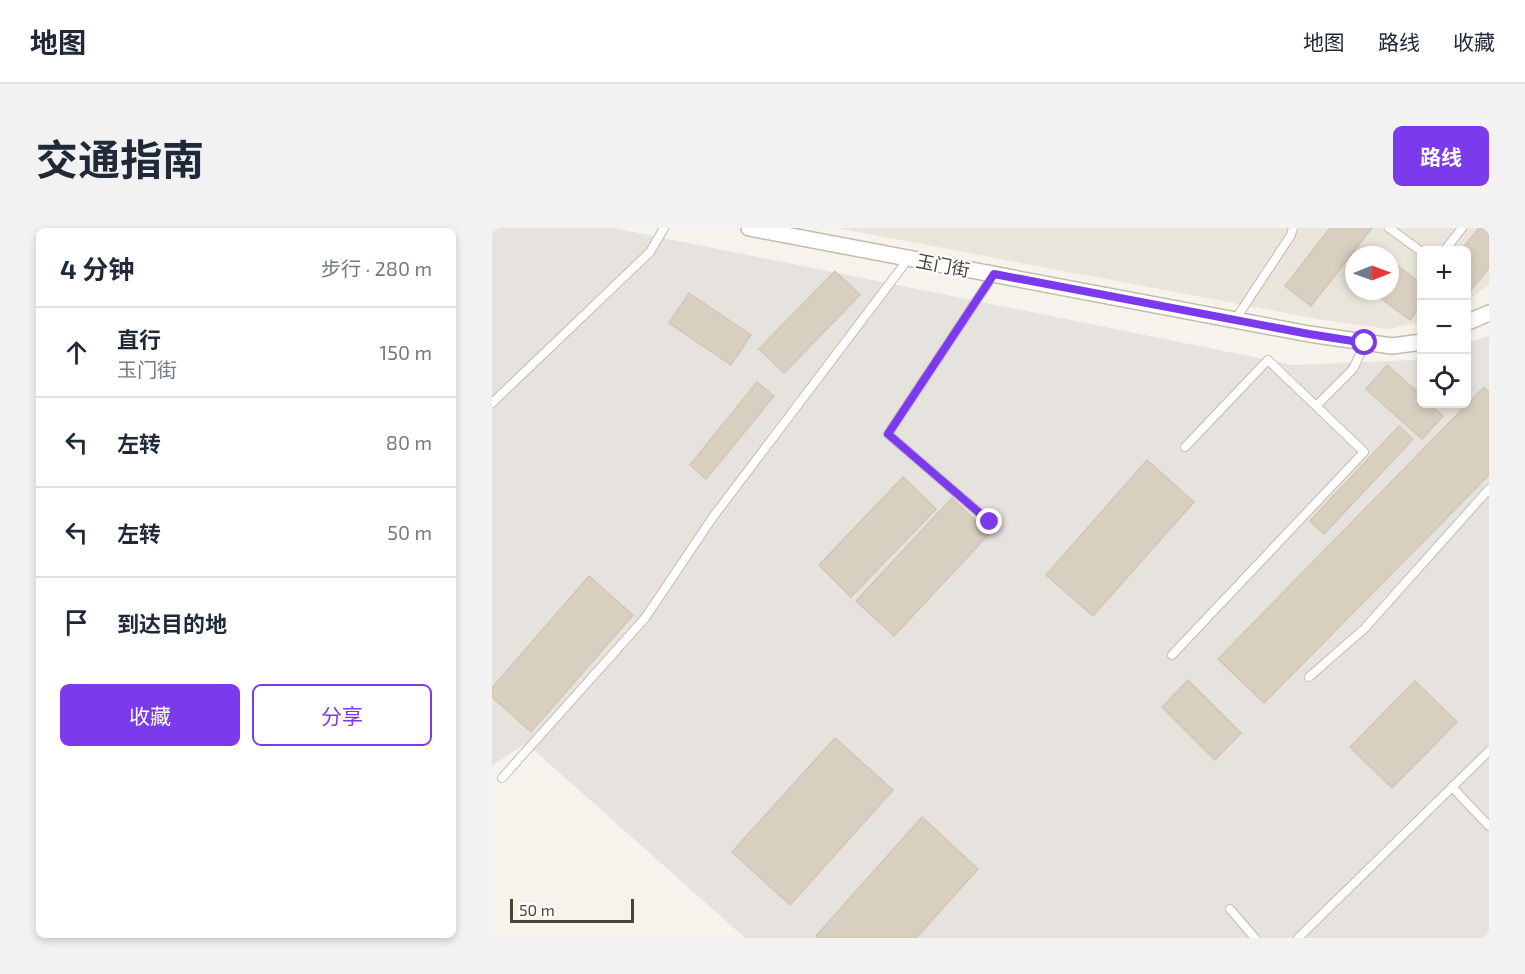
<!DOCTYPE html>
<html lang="zh">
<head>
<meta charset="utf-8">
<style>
	body { margin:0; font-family:"Exo 2","Noto Sans SC",sans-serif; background:#f2f2f3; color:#1f2937 }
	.controls { position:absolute; right:18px; top:18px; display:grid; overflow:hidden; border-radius:9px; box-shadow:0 3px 9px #0003 }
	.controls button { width:54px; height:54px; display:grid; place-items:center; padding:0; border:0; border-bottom:2px solid #e0e1e3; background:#fff; color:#1f2937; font:30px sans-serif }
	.compass { position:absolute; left:853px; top:18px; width:54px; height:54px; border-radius:50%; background:#fff; box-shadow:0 3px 9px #0003; rotate:89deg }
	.scale { position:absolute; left:18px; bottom:15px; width:124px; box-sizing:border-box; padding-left:6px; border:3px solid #4b4439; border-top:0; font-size:16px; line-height:21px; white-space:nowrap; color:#4b4439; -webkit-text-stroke:4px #fff; paint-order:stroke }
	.stop { position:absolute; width:18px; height:18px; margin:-14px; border:4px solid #7c3aed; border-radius:50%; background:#fff }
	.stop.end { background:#7c3aed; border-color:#fff; box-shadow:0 2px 6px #0008 }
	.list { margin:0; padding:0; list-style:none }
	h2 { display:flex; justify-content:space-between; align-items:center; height:78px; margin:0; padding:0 24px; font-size:26px }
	h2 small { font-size:20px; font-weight:400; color:#747a83 }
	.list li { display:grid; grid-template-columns:39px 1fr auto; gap:18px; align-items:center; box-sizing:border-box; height:90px; padding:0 24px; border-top:2px solid #e0e1e3 }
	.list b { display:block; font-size:22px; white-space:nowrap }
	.list p { margin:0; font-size:20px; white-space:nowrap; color:#747a83 }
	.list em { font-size:20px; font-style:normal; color:#747a83 }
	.actions { display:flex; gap:12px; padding:18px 24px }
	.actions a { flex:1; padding:14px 0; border:2px solid #7c3aed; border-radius:9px; text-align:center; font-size:21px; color:#7c3aed }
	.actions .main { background:#7c3aed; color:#fff }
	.icon { flex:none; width:33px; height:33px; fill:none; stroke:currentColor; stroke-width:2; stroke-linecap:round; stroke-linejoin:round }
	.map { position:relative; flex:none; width:997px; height:710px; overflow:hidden; border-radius:9px }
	header { display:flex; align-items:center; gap:36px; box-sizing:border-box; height:84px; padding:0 30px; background:#fff; border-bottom:2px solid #e0e1e3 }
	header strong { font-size:28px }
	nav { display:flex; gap:33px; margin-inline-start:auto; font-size:21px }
	.intro { display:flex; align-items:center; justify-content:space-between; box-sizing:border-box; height:144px; padding:0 36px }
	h1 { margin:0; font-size:42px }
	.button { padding:15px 27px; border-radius:9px; background:#7c3aed; color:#fff; font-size:21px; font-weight:700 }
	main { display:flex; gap:36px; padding:0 36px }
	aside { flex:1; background:#fff; border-radius:9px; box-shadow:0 3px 9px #0003 }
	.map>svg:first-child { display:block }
	.residential { fill:#eae5da; fill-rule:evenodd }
	.industrial { fill:#e6e2dd }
	.building { fill:#d8cfc1; stroke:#d3c7b4; stroke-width:1.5 }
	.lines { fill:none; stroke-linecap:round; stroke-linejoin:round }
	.lane-casing { stroke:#c2bbae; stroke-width:10 }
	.street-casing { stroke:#c2bbae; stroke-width:18 }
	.lane { stroke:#fff; stroke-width:8 }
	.street { stroke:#fff; stroke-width:15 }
	.route { stroke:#7c3aed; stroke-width:8 }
	.labels { text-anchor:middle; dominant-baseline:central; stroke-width:4.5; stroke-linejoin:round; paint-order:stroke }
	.street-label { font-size:18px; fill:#4b4439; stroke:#fff }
</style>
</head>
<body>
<header>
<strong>地图</strong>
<nav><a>地图</a><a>路线</a><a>收藏</a></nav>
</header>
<div class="intro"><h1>交通指南</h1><a class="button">路线</a></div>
<main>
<aside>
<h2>4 分钟<small>步行 · 280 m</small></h2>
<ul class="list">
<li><svg class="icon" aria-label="ahead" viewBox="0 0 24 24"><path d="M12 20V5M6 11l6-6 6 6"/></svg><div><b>直行</b><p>玉门街</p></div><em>150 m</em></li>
<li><svg class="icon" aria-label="left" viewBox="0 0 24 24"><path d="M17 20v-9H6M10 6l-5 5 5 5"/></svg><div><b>左转</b></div><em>80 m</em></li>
<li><svg class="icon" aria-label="left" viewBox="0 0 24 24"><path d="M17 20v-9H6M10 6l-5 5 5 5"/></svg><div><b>左转</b></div><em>50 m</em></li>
<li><svg class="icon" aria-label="arrive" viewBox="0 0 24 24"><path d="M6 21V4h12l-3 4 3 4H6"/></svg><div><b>到达目的地</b></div></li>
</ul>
<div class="actions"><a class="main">收藏</a><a>分享</a></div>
</aside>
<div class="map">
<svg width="997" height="710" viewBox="0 0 997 710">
	<rect width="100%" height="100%" fill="#f6f3ec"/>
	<path class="residential" d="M345,0H997V57L975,73L974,22H930L929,94L897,101L831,92ZM862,27H898V63H862Z"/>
	<polygon class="industrial" points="0,0 122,0 801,137 921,132 929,130 930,176 974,176 975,115 997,108 997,710 253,710 34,515 0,538"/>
	<g class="building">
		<polygon points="838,0 880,0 819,78 793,58"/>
		<polygon points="987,0 997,0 997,40 978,63 974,60 974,22 969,22"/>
		<polygon points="898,32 930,56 930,76 918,92 879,63 898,63"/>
		<polygon points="343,43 368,67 292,145 267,121"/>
		<polygon points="197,65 259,107 239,137 177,95"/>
		<polygon points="895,137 930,168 930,176 937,176 951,188 930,211 874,161"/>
		<polygon points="265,154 282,168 214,251 198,237"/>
		<polygon points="992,159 997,164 997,247 772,475 726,431"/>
		<polygon points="907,198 921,211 832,306 818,293"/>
		<polygon points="655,232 702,274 601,388 554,347"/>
		<polygon points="411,249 444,281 359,369 327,337"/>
		<polygon points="460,270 497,306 402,408 364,373"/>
		<polygon points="97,348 141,387 39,504 0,469 0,460"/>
		<polygon points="696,452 749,505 723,532 670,479"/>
		<polygon points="923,453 965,494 900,560 858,519"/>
		<polygon points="343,510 401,562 298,677 240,624"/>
		<polygon points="430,589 486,641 424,710 326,710 324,708"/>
	</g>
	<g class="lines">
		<defs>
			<g id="lane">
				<polyline points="897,0 930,24"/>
				<polyline points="953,22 970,0"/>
				<polyline points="743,92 799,7 801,0"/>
				<polyline points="0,175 158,24 172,0"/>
				<polyline points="824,178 861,141 873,115"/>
				<polyline points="498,294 396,206 502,46"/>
				<polyline points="680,427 872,224 776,132 693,219"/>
				<polyline points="817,449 872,401 997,261"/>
				<polyline points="10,550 153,390 221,289 417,30"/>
				<polyline points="960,559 997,598"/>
				<polyline points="738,681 763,710"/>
				<polyline points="806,710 997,523"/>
			</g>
			<g id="street">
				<polyline points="257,0 817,106 900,118 930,114"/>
				<polyline points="974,95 997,85"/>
			</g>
		</defs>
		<use href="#lane" class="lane-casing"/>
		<use href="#street" class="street-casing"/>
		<use href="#lane" class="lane"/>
		<use href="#street" class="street"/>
	</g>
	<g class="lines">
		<polyline class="route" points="498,294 396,206 502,46 817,106 873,115"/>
	</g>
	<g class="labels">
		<g class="street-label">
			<text transform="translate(451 37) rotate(11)">玉门街</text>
		</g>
	</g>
</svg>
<div class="controls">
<button>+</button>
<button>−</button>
<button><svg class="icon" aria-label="locate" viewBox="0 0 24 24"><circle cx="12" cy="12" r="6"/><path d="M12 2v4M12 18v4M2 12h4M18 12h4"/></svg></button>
</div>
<svg class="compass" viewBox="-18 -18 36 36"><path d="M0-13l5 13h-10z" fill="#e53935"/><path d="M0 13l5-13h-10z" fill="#747a83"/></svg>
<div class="scale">50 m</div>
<div class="stop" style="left:873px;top:115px"></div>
<div class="stop end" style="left:498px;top:294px"></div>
</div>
</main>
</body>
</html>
